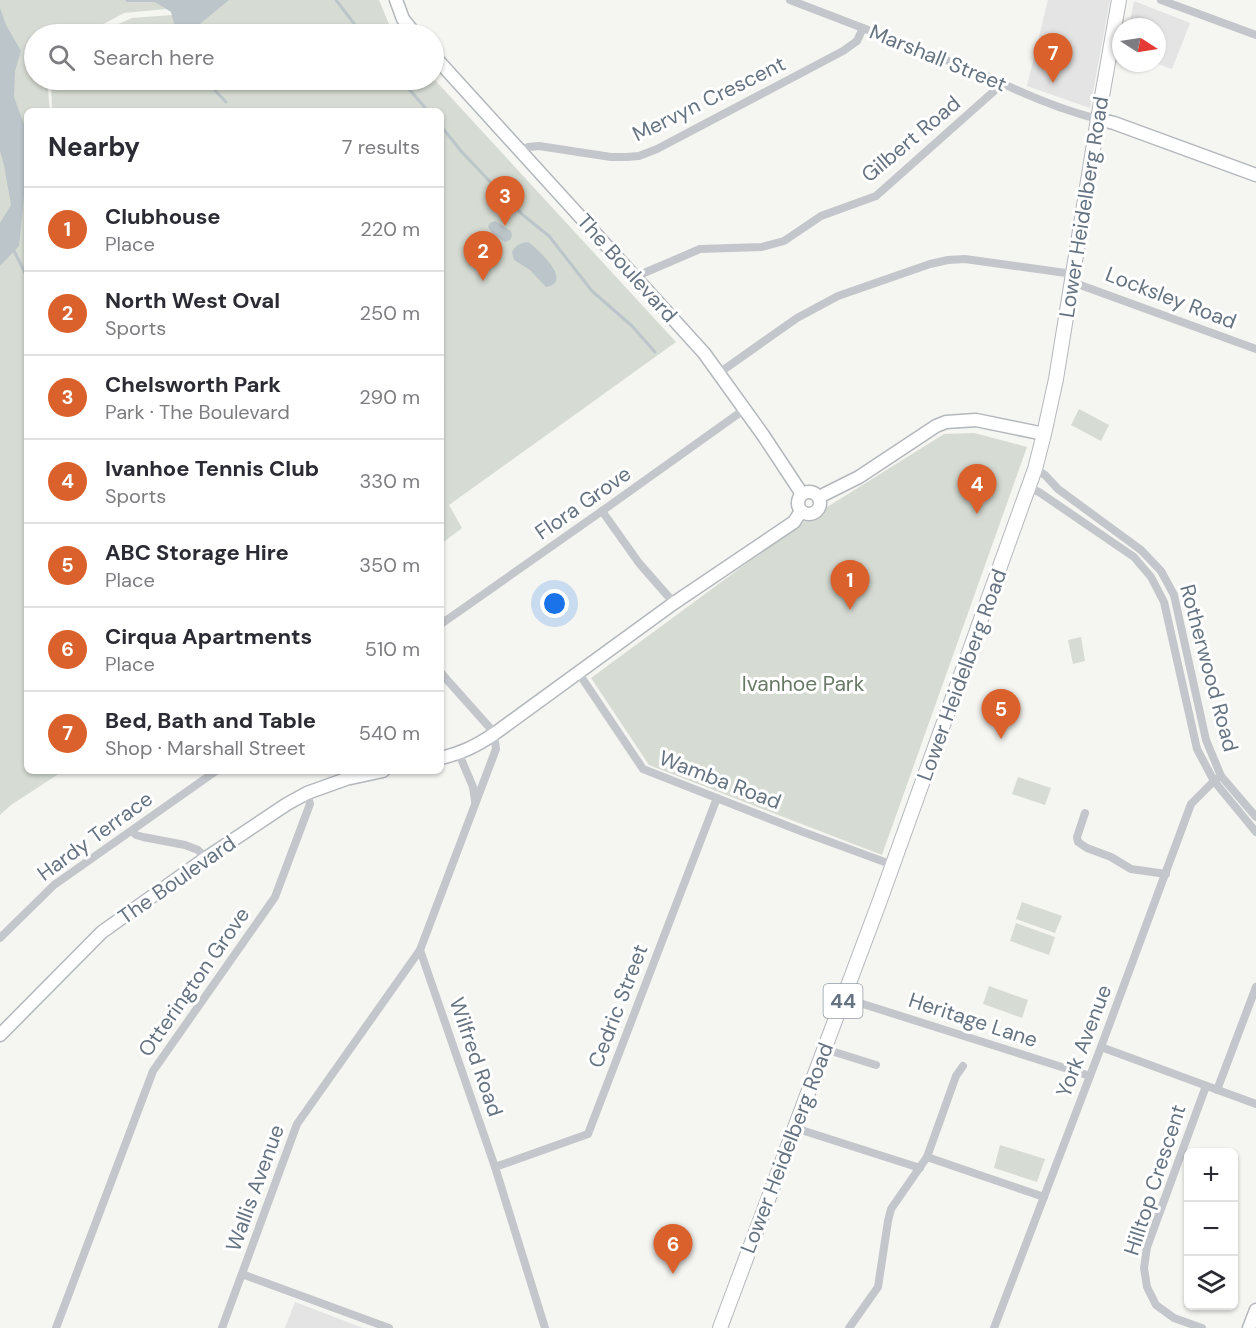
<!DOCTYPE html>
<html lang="en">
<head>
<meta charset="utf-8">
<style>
	body { margin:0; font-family:"DM Sans",sans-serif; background:#f2f2f3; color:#2b2b33 }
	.controls { position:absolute; right:18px; bottom:18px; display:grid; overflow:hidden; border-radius:9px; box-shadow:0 2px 4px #0004 }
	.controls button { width:54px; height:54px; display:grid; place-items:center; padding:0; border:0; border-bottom:2px solid #e1e1e2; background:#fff; color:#2b2b33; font:30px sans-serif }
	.compass { position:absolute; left:1112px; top:18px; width:54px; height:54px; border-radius:50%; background:#fff; box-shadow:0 2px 4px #0004; rotate:102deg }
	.you { position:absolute; left:555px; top:604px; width:21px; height:21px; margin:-15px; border:4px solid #fff; border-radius:50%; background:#1a73e8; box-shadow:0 0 0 9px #1a73e833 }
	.badge { display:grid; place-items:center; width:39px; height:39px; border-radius:50%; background:#db612c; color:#fff; font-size:20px; font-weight:700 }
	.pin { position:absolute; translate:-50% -50px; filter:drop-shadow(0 2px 3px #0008) }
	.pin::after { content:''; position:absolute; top:32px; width:21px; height:18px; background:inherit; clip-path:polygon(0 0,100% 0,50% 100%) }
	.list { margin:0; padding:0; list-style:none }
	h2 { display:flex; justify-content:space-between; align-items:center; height:78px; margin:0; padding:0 24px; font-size:26px }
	h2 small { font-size:20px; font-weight:400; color:#7c7c81 }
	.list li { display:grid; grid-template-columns:39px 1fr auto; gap:18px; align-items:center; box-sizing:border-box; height:84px; padding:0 24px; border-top:2px solid #e1e1e2 }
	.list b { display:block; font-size:22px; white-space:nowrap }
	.list p { margin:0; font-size:20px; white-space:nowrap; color:#7c7c81 }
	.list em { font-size:20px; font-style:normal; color:#7c7c81 }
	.icon { flex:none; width:33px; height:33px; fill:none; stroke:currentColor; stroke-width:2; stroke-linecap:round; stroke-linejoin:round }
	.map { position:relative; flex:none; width:1256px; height:1328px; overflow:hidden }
	.search { position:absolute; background:#fff; box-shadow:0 2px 4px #0004; left:24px; top:24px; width:420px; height:66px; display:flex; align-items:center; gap:15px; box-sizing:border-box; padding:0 21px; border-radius:33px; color:#7c7c81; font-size:22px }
	.panel { position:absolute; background:#fff; box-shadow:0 2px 4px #0004; left:24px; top:108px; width:420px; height:666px; border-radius:9px }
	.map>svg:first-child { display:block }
	.built { fill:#e3e4e3 }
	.green { fill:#d6dcd3 }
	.water { fill:#bcc5ca }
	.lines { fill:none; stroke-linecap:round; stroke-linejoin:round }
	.stream { stroke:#bcc5ca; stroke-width:3 }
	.secondary-casing { stroke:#b3b8bc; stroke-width:15 }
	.primary-casing { stroke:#b4b8bc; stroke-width:16 }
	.street { stroke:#c3c6ca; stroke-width:8 }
	.secondary { stroke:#fff; stroke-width:12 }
	.primary { stroke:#fff; stroke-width:14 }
	.labels { text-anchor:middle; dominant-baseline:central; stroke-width:6; stroke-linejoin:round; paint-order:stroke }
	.shield { fill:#fff; stroke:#939da8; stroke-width:1.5 }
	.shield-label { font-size:20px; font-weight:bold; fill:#657382 }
	.street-label { font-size:21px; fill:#657382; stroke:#fff }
	.park-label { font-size:21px; fill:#677964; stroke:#fff }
</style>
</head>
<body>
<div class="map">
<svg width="1256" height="1328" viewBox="0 0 1256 1328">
	<rect width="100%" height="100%" fill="#f5f5f2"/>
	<g class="built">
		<polygon points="1048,0 1110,0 1090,108 1027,86"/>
		<polygon points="1134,1 1190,23 1172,69 1155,63 1157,63 1157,27 1129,27"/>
		<polygon points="295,1302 363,1328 285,1328"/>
	</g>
	<g class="green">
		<polygon points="0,0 209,0 198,6 124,13 85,34 34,34 34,80 47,80 50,111 27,111 27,771 63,771 11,805 0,815"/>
		<polygon points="219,0 379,0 389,24 396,34 96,34 132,18 199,13"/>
		<polygon points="434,79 676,342 449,505 462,528 441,544 441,111 52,111 51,80"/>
		<polygon points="1079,409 1109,425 1101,441 1071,425"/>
		<polygon points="974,433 1027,447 882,855 649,765 591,678 800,524 944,434"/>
		<polygon points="1081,637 1085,661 1073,664 1068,640"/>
		<polygon points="1018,777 1051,788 1045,805 1012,794"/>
		<polygon points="1022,902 1062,916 1055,933 1016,919"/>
		<polygon points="1016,923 1055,937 1049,955 1010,941"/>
		<polygon points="989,986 1028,1000 1022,1018 983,1004"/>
		<polygon points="1000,1145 1045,1159 1037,1182 994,1168"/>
	</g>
	<g class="water">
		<polygon points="125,0 229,0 201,23 193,32 194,34 177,34 171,12 155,2 127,2"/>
		<polygon points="0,8 6,25 21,51 15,71 14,97 25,127 27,166 19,246 0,266 0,223 11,205 4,165 0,151"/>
		<polygon points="495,221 511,231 512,236 510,240 505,242 492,233 488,227 490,223"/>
		<path d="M528,242C538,249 574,282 546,287L530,270L514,260L512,252C516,245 520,243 528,242Z"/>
	</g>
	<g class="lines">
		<g class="stream">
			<polyline points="336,0 362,34"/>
			<polyline points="205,80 226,102"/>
			<polyline points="401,80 428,111"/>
			<polyline points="231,109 232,111"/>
			<polyline points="441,126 461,151 497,189 523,215 549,236 592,291 632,326 655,352"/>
			<polyline points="14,251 27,277"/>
			<polyline points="441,383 443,386"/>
		</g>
		<defs>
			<g id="secondary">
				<polyline points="396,0 403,19 415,34"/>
				<polyline points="434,56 704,353 763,435 802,494"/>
				<polyline points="1098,119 1114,123 1256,175"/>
				<circle cx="809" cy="503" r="11"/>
				<polyline points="819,497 859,477 936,426 946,422 976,420 1044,434"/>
				<path d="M441,758C462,753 476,746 494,734L674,603L794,522L801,511"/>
				<polyline points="0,1035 102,932 206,858 287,804 307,793 346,779 383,771"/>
				<polyline points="1249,1328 1256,1310"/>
			</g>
			<polyline id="primary" points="720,1328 879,903 1035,469 1044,434 1056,379 1098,119 1119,0"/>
		</defs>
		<use href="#secondary" class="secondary-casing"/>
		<use href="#primary" class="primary-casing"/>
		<g class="street">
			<path d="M790,0L985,75C1019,92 1061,110 1098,119"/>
			<polyline points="1161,0 1256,35"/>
			<polyline points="521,152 528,147 539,146 611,157 626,157 639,156 657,149 843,51 857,41 863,28"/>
			<polyline points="636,278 644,273 700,249 762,247 784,241 821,216 876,196 1002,84"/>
			<polyline points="1072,282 1256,349"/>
			<polyline points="719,373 797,318 838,296 930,264 948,260 965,259 1073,274"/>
			<polyline points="1035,469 1045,475 1058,489 1141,550 1161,571 1174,595 1206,740 1221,776 1256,817"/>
			<polyline points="1029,488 1039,492 1134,557 1151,577 1164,602 1197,749 1214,781 1256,832"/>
			<polyline points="602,511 639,563 674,603"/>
			<polyline points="441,624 602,511 745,409"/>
			<polyline points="578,672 643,769 803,832 893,865"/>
			<polyline points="441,673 490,728 494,734 496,749 420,950 495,1167 545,1328"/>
			<polyline points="459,754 473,787 475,801"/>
			<polyline points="1085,813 1077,837 1078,842 1087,848 1111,857 1131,869 1166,874"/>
			<polyline points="132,831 136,835 143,837 185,845 198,850 206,858"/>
			<polyline points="0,938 54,885 216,771"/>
			<polyline points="844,998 1090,1076"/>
			<polyline points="1101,1047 1256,1104"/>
			<polyline points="825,1049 876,1065"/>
			<polyline points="1217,1090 1256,987"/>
			<polyline points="795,1128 920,1168"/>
			<polyline points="927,1157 1044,1197"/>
			<polyline points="495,1167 588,1134 717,798"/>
			<polyline points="242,1274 389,1328"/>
			<polyline points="56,1328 153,1071 275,897 310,804 307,793"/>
			<polyline points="222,1328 297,1124 420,950"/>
			<polyline points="849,1328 878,1287 888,1221 891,1209 927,1157 956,1076 963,1066"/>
			<polyline points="994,1328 1101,1047 1191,804 1214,781 1221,776"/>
			<polyline points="1202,1328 1174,1318 1156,1305 1147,1287 1144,1268 1147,1247 1206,1086"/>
		</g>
		<use href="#secondary" class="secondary"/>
		<use href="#primary" class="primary"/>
	</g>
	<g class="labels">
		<rect class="shield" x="823.5" y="984" width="39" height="34" rx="4.5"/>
		<g class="shield-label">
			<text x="843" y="1001">44</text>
		</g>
		<g class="street-label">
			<text transform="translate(938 58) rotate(22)">Marshall Street</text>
			<text transform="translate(709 99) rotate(-26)">Mervyn Crescent</text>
			<text transform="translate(911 139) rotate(-40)">Gilbert Road</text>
			<text transform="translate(1084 207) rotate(-81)">Lower Heidelberg Road</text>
			<text transform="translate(627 268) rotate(48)">The Boulevard</text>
			<text transform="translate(1171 298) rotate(21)">Locksley Road</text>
			<text transform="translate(583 503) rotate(-35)">Flora Grove</text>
			<text transform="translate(1209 668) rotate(75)">Rotherwood Road</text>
			<text transform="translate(962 675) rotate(-70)">Lower Heidelberg Road</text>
			<text transform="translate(720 780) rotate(21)">Wamba Road</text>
			<text transform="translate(95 836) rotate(-36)">Hardy Terrace</text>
			<text transform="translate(177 880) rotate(-35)">The Boulevard</text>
			<text transform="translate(194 982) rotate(-55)">Otterington Grove</text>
			<text transform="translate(618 1006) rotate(-69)">Cedric Street</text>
			<text transform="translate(973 1020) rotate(18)">Heritage Lane</text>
			<text transform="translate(1084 1041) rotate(-69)">York Avenue</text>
			<text transform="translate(476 1057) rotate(71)">Wilfred Road</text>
			<text transform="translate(787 1148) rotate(-69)">Lower Heidelberg Road</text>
			<text transform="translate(1155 1180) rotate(-72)">Hilltop Crescent</text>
			<text transform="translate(255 1188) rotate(-70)">Wallis Avenue</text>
		</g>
		<g class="park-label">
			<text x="803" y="684">Ivanhoe Park</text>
		</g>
	</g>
</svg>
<div class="controls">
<button>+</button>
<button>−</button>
<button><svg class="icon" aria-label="layers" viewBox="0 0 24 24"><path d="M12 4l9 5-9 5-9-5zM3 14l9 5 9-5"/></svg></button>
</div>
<svg class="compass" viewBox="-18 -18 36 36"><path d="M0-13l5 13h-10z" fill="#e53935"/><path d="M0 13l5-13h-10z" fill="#7c7c81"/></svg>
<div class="you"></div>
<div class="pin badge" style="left:850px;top:610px">1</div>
<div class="pin badge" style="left:483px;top:281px">2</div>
<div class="pin badge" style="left:505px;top:226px">3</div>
<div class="pin badge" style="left:977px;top:514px">4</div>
<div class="pin badge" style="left:1001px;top:739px">5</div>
<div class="pin badge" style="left:673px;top:1274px">6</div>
<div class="pin badge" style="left:1053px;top:83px">7</div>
<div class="search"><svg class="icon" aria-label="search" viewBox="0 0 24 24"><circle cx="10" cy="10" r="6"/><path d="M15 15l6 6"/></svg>Search here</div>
<section class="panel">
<h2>Nearby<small>7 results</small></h2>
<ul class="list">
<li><span class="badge">1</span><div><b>Clubhouse</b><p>Place</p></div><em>220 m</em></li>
<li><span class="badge">2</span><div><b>North West Oval</b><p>Sports</p></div><em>250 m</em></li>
<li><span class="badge">3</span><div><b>Chelsworth Park</b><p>Park · The Boulevard</p></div><em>290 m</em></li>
<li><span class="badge">4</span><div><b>Ivanhoe Tennis Club</b><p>Sports</p></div><em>330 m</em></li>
<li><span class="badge">5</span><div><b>ABC Storage Hire</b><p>Place</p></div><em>350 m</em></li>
<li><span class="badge">6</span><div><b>Cirqua Apartments</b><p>Place</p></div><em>510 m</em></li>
<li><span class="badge">7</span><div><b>Bed, Bath and Table</b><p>Shop · Marshall Street</p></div><em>540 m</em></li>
</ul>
</section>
</div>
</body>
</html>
